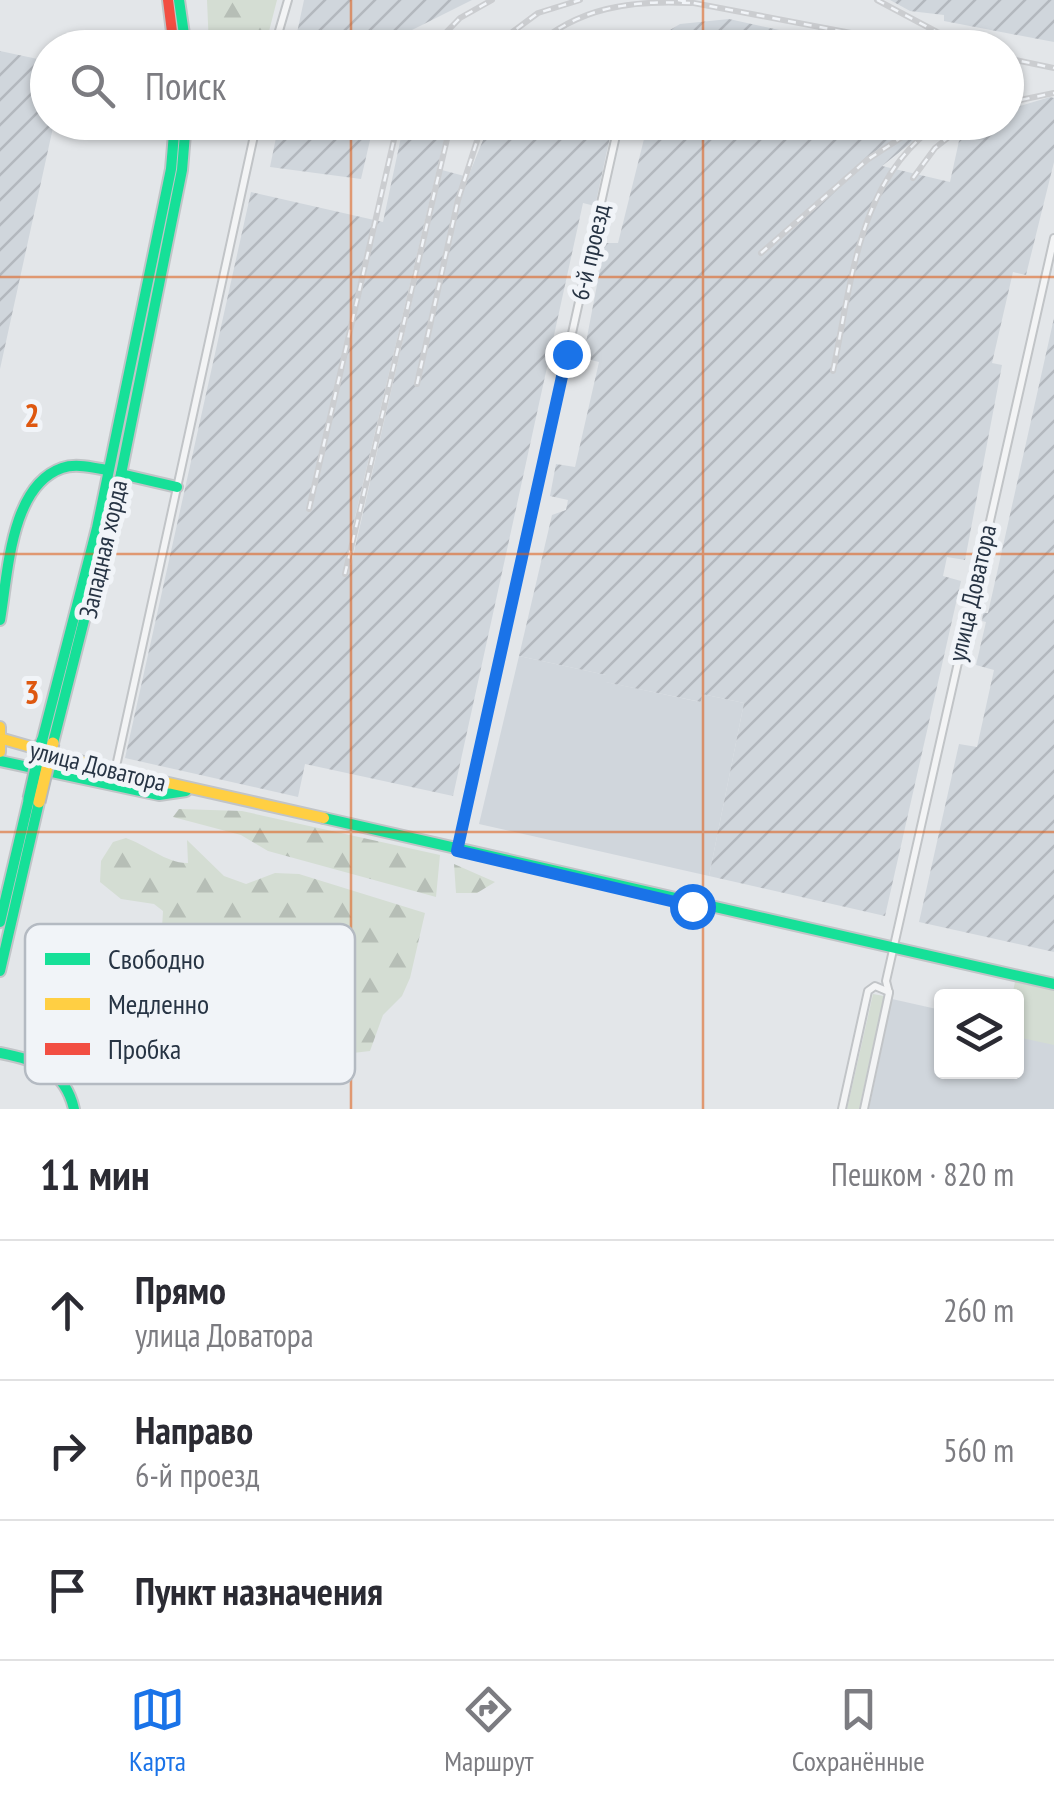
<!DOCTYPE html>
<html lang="ru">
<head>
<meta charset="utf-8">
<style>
	body { margin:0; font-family:"PT Sans Narrow",sans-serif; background:#f2f2f3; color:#2b2b33 }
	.controls { position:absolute; right:30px; bottom:30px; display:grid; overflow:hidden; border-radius:10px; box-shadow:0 2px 8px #0004 }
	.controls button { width:90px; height:90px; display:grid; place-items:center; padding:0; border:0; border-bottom:2px solid #e1e1e2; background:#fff; color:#2b2b33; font:50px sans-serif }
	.stop { position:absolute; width:30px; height:30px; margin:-22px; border:8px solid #1a73e8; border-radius:50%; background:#fff }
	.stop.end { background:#1a73e8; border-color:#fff; box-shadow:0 2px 10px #0008 }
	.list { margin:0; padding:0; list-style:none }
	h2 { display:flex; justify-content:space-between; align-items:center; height:130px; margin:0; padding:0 40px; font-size:42px }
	h2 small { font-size:32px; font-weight:400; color:#7c7c81 }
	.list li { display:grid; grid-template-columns:65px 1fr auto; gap:30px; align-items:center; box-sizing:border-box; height:140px; padding:0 40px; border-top:2px solid #e1e1e2 }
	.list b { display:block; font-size:38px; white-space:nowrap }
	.list p { margin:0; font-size:32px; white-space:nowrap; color:#7c7c81 }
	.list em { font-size:32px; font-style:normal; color:#7c7c81 }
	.icon { flex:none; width:55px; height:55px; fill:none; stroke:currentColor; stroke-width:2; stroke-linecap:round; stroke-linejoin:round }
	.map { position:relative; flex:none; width:1054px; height:1109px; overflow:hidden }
	.search { position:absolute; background:#fff; box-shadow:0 2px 8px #0004; left:30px; right:30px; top:30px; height:110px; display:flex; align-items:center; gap:25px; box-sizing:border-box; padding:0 35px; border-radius:55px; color:#7c7c81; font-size:38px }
	.sheet { height:550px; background:#fff }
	nav { display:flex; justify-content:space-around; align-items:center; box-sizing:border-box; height:140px; border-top:2px solid #e1e1e2; background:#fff; font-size:28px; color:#7c7c81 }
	nav a { display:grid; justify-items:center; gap:5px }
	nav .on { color:#1a73e8 }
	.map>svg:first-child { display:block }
	.built { fill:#d0d6dc }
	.industrial { fill:url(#industrial-furrows) }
	.green { fill:#d4ddd3 }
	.forest { fill:url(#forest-firs) }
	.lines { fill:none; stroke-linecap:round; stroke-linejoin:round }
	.street-casing { stroke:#c1c4c7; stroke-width:10 }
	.fast-casing { stroke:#c1c4c7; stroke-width:14 }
	.slow-casing { stroke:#c1c4c7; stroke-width:14 }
	.jam-casing { stroke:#c1c4c7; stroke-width:14 }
	.street { stroke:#f3f4f5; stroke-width:6 }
	.fast { stroke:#16e098; stroke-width:10 }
	.slow { stroke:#ffcf43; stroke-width:10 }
	.jam { stroke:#f24e42; stroke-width:10 }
	.rail-casing { stroke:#cbcdd0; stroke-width:6 }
	.rail { stroke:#f1f4f8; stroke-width:2.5; stroke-dasharray:8; stroke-linecap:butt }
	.fast-bridge-casing { stroke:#b5b9be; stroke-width:15; stroke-linecap:butt }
	.slow-bridge-casing { stroke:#b5b9be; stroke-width:15; stroke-linecap:butt }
	.fast-bridge { stroke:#16e098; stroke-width:11 }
	.slow-bridge { stroke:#ffcf43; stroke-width:11 }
	.route { stroke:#1a73e8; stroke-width:12 }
	.grid { fill:none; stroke:#de570f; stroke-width:2.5; stroke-opacity:0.55 }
	.labels { text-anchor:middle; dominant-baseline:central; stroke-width:10; stroke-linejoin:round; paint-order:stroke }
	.street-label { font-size:25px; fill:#273444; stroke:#f1f4f8 }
	.key { fill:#f1f4f8; stroke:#b4bac2; stroke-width:2.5 }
	.key-label { font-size:28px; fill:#273444 }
	.grid-label { font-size:32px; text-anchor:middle; font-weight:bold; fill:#de570f; stroke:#f1f4f8; stroke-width:10; stroke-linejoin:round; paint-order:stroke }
</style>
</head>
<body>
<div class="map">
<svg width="1054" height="1109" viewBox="0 0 1054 1109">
	<defs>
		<pattern id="industrial-furrows" width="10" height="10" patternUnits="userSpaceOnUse" patternTransform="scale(2.5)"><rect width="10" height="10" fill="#d0d6dc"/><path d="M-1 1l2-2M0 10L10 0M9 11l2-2" fill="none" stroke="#b3b8be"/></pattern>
		<pattern id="forest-firs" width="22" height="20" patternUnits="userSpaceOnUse" patternTransform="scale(2.5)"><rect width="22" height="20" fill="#d4ddd3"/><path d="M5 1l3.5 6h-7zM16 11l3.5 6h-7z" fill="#b6beb6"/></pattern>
	</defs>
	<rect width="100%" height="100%" fill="#e3e6e9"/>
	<g class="built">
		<polygon points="519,656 606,675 606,682 700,702 702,694 744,703 709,876 479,824"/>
		<polygon points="892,999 941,1010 942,1072 1016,1072 1017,1027 1054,1036 1054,1109 869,1109"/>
	</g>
	<g class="industrial">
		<polygon points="304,0 472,0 404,34 408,47 294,47"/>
		<polygon points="890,0 1054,0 1054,42 944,21 944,15 910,11"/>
		<polygon points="729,19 816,38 819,26 927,47 642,47 680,24"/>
		<polygon points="0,51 47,61 48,122 54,123 0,369"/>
		<polygon points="1050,97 1054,98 1054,162 1026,275 1013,272 992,363 1002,365 965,560 947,557 943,576 961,581 885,916 709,876 744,703 702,694 701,702 605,682 606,675 519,656 552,515 566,510 568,500 550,496 556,464 575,467 599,362 583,358 605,243 618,243 648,123 936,123 882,166 950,182 959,141 976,125 1006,122 1007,110"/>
		<polygon points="279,123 374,123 361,179 270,167"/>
		<polygon points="404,123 448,123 351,534 346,564 351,565 442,170 468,177 490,123 613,123 595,206 583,203 453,796 305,764 298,797 125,758 251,192 383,222"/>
		<polygon points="1054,318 1054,952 919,922 959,744 977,747 994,670 976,665 986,622 982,621 983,613 988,613"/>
	</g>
	<g class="green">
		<polygon points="1015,982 1054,990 1054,1045 1017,1037 1016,996 1012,996"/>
		<polygon points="873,994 884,996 859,1109 847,1109"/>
	</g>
	<g class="forest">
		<polygon points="207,0 277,0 266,43 248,38 235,47 209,47"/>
		<polygon points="179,809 242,811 440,855 436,897 268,851 241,835 173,817"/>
		<path d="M126,838C146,845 168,864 188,863L187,840L224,876L246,884L275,873L299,874L425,913L410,978L402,996L383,1015L370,1051L353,1053L331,1010L342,997L341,982C291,941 223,939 162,928L163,911L154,904L121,899L100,882L101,861L113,842Z"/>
		<polygon points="454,864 495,882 477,893 456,893"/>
	</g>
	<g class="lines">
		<defs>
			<g id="street">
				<polyline points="274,48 288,0"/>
				<polyline points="115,771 257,122"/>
				<polyline points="457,850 619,122"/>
				<polyline points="842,1109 868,991 875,986 889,992"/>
				<polyline points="864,1109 889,993 886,981 1054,238"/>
			</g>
			<g id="fast">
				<polyline points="179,0 186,48"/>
				<polyline points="121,474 177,487"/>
				<path d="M0,620C8,575 10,486 62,468C76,463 94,468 108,470"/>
				<polyline points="42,741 97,528 171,169 175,122"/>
				<polyline points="53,743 121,474 182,170 186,122"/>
				<polyline points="0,761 159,795 186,791"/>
				<polyline points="324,818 1054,984"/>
				<polyline points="0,922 29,799"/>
				<polyline points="0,971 39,802"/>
				<path d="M0,1053C37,1060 65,1070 74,1109"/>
			</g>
			<g id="slow">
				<polyline points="0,727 0,752"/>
				<polyline points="3,739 115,771 324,818"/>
			</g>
			<polyline id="jam" points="168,0 174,48"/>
		</defs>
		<use href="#street" class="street-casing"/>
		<use href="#fast" class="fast-casing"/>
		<use href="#slow" class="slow-casing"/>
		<use href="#jam" class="jam-casing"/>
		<use href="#street" class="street"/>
		<use href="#fast" class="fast"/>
		<use href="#slow" class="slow"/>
		<use href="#jam" class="jam"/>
		<defs>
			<g id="rail">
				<polyline points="678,0 930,48"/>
				<polyline points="877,0 937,32 981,48"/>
				<polyline points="918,41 953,48"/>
				<polyline points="431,48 460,18 492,0"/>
				<polyline points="491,48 538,13 580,0"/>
				<path d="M533,48C578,7 632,0 690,3"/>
				<polyline points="1006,58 1054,68"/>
				<polyline points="1006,103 1054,93"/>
				<polyline points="913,178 935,148 968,122"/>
				<polyline points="761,253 867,160 916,128"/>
				<path d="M833,371C852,281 858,177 941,122"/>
				<polyline points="417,384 458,200 483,122"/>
				<polyline points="309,509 398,122"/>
				<polyline points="345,574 451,122"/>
			</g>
		</defs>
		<use href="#rail" class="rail-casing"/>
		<use href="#rail" class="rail"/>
		<defs>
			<polyline id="fast-bridge" points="29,799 42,741"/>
			<polyline id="slow-bridge" points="39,802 53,743"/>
		</defs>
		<use href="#fast-bridge" class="fast-bridge-casing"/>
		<use href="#slow-bridge" class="slow-bridge-casing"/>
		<use href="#fast-bridge" class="fast-bridge"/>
		<use href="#slow-bridge" class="slow-bridge"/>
	</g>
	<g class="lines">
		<polyline class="route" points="567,354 457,851 692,906"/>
	</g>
	<path class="grid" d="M351,0V48M703,0V48M351,122V1109M703,122V1109M0,277H1054M0,554H1054M0,832H1054"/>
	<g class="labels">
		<g class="street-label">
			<text transform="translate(590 252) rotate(-77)">6-й проезд</text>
			<text transform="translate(103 549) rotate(-77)">Западная хорда</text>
			<text transform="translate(972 593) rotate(-77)">улица Доватора</text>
			<text transform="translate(98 766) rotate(14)">улица Доватора</text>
		</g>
	</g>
	<rect x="25" y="924" width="330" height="160" rx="15" class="key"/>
	<rect x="45" y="953" width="45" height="12" fill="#16e098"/>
	<rect x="45" y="998" width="45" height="12" fill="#ffcf43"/>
	<rect x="45" y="1043" width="45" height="12" fill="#f24e42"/>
	<g class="key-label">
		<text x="108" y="969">Свободно</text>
		<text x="108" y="1014">Медленно</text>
		<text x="108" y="1059">Пробка</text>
	</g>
	<g class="grid-label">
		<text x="32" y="427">2</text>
		<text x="32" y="704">3</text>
	</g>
</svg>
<div class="controls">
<button><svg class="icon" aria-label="layers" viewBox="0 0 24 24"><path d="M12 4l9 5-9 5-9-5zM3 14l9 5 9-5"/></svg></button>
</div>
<div class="stop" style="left:692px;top:906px"></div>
<div class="stop end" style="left:567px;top:354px"></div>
<div class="search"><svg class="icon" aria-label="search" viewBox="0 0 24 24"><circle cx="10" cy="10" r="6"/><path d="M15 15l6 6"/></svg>Поиск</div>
</div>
<section class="sheet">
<h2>11 мин<small>Пешком · 820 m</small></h2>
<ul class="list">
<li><svg class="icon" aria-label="ahead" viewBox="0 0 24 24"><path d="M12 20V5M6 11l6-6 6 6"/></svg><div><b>Прямо</b><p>улица Доватора</p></div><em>260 m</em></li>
<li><svg class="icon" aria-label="right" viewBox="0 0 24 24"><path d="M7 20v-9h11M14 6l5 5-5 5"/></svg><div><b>Направо</b><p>6-й проезд</p></div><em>560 m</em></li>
<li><svg class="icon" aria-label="arrive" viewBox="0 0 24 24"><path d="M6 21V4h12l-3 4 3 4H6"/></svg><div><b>Пункт назначения</b></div></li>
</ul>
</section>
<nav>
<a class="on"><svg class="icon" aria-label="map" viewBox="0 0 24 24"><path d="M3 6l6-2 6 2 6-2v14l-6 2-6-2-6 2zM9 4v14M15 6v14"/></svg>Карта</a>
<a><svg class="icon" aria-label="directions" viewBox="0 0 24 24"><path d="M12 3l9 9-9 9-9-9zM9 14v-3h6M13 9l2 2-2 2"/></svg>Маршрут</a>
<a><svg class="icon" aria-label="saved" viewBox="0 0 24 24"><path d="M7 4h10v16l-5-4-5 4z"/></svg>Сохранённые</a>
</nav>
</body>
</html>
